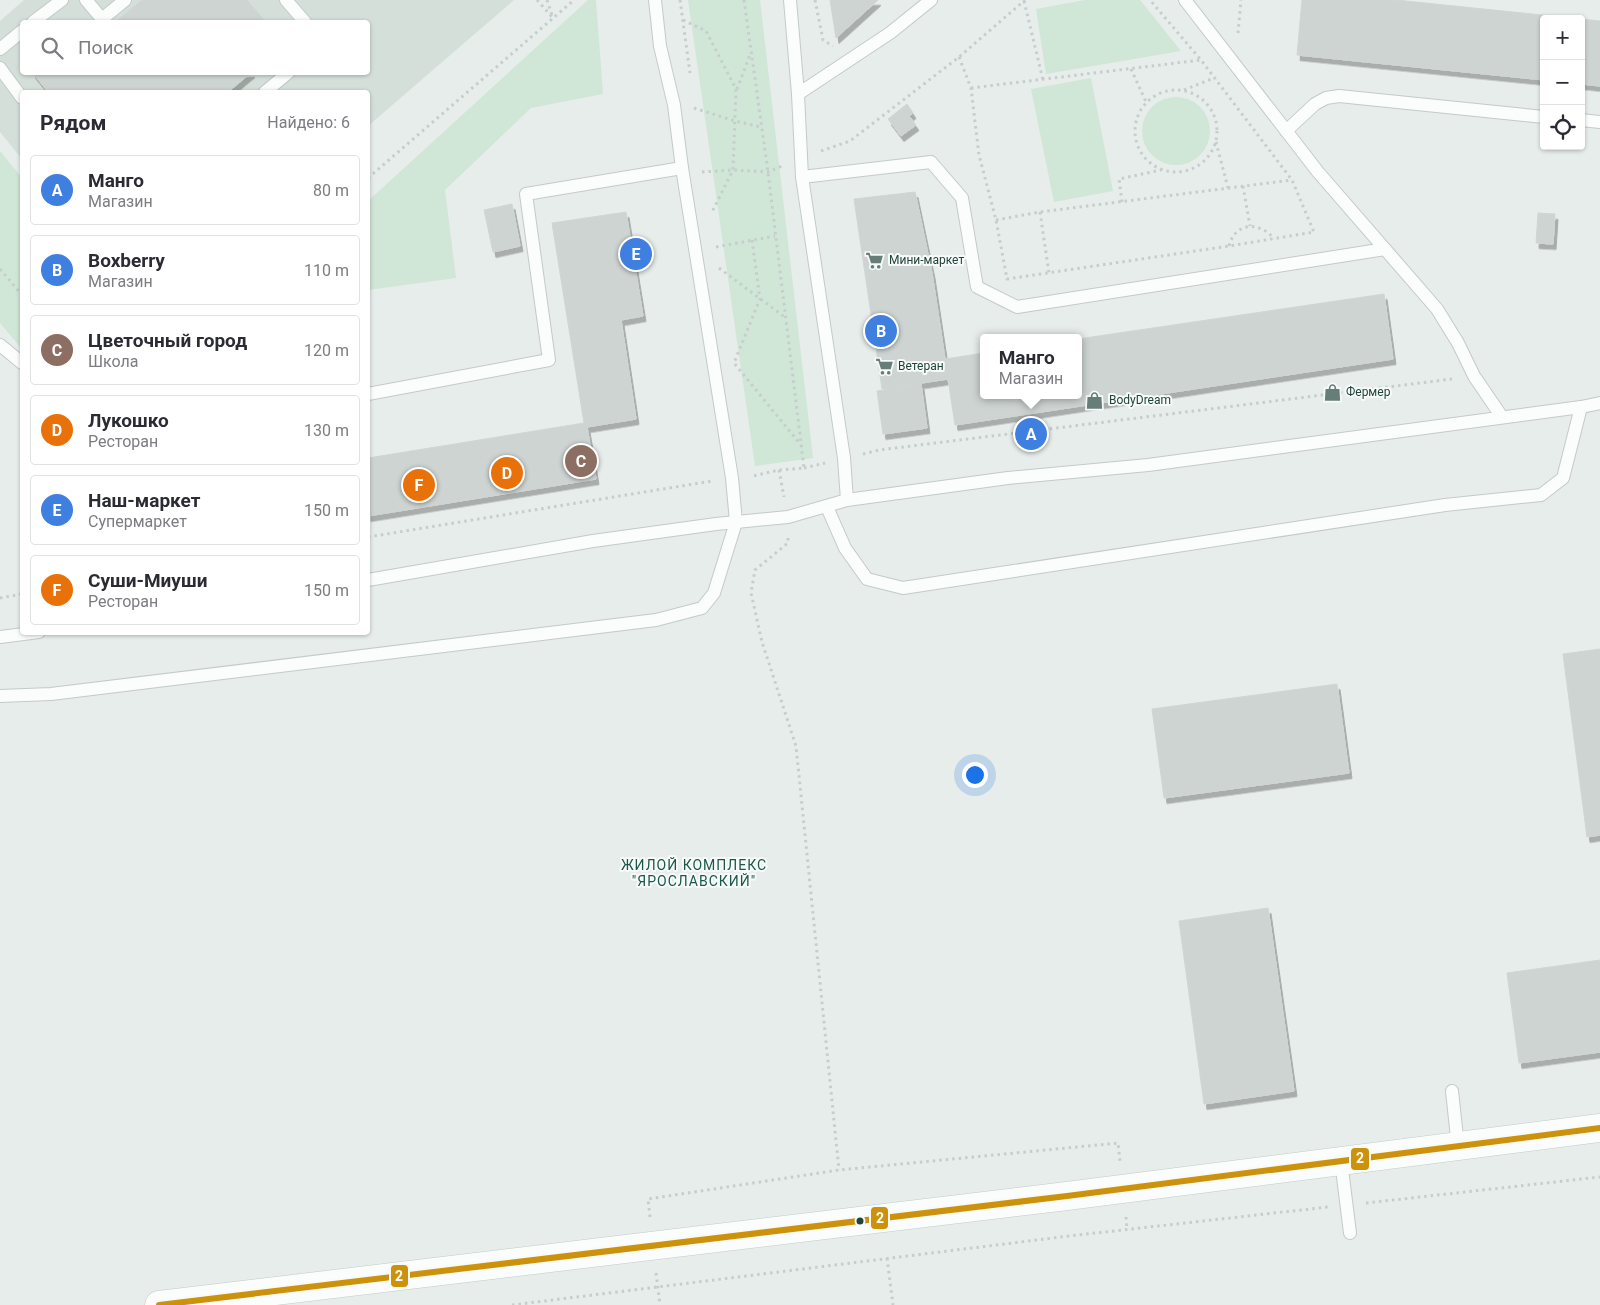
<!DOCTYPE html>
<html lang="ru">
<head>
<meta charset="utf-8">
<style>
	body { margin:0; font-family:Roboto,sans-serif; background:#f2f2f3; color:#2b2b33 }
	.controls { position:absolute; right:15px; top:15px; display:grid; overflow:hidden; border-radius:5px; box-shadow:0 1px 4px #0004 }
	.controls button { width:45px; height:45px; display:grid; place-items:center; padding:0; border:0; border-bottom:1px solid #e1e1e2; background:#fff; color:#2b2b33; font:25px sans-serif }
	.you { position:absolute; left:974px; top:774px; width:18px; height:18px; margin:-12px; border:4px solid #fff; border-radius:50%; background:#1a73e8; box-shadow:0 0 0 8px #1a73e833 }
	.badge { display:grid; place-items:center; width:32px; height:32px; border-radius:50%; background:#1a73e8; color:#fff; font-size:16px; font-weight:700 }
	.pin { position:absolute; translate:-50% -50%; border:2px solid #fff; box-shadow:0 1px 5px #0006 }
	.popup { position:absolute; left:980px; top:334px; width:102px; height:65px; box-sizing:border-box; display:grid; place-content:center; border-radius:5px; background:#fff; filter:drop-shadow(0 1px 4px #0005); font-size:16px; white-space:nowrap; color:#7c7c81 }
	.popup b { font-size:19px; color:#2b2b33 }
	.popup::after { content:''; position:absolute; left:50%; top:100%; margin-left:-10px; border:10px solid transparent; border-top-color:#fff }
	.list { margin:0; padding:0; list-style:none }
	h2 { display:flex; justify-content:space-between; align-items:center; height:65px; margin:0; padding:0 20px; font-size:21px }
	h2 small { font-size:16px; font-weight:400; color:#7c7c81 }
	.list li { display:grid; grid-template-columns:32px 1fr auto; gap:15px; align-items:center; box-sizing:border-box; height:70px; margin:0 10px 10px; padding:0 10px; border:1px solid #e1e1e2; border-radius:5px }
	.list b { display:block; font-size:19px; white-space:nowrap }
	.list p { margin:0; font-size:16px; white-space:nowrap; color:#7c7c81 }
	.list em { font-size:16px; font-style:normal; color:#7c7c81 }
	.icon { flex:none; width:28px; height:28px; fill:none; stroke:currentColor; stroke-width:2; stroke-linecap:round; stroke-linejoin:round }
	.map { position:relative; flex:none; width:1600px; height:1305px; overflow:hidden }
	.search { position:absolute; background:#fff; box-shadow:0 1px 4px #0004; left:20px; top:20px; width:350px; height:55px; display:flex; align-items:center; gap:12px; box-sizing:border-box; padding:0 18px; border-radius:5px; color:#7c7c81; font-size:19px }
	.panel { position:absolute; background:#fff; box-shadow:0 1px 4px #0004; left:20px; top:90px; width:350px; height:545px; border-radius:5px }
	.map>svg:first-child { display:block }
	.built { fill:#d5dfda; fill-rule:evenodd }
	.green { fill:#d0e6d7 }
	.building { fill:#ced4d2; stroke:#d0d6d3; filter:url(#shadow) }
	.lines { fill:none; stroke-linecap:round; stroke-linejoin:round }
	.lane-casing { stroke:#c4cac8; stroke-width:14 }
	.secondary-casing { stroke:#c2cbc7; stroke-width:29 }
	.path { stroke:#c6cecd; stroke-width:3; stroke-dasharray:2.5 4; stroke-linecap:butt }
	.lane { stroke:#fbfcfc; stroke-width:12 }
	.secondary { stroke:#fbfcfc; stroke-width:28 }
	.bus-1-casing { stroke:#f6fbf9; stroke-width:10 }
	.bus-1 { stroke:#cc920c; stroke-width:6 }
	.bus-dot { fill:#22433b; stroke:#f6fbf9; stroke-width:2 }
	.labels { text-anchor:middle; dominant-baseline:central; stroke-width:4; stroke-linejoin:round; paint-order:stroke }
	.poi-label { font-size:12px; fill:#22433b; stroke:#f6fbf9; text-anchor:start }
	.neighbourhood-label { font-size:14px; letter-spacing:1px; fill:#1c574a; stroke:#f6fbf9 }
	.line-badge { stroke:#f6fbf9; stroke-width:2 }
	.badge-label { font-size:14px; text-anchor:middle; font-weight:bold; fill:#fff }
</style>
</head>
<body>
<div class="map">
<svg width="1600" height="1305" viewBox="0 0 1600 1305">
	<defs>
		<filter id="shadow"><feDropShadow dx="3" dy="5.5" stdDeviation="0" flood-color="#0004"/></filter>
	</defs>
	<rect width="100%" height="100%" fill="#e7edea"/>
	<path class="built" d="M24,0H514L368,126V92H22V159L0,132V21ZM22,22H368V72H22Z"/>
	<g class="green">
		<polygon points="588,0 596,0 603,94 531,108 445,190 456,278 368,290 368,201"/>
		<polygon points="688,0 760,0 813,458 755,466"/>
		<polygon points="1085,0 1140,0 1181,51 1046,74 1036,9"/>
		<polygon points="1091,78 1113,191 1054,202 1031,89"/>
		<circle cx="1176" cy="131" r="34"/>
		<polygon points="0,151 22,178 22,349 0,323"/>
	</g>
	<g class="building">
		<polygon points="142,0 247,0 266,22 115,22"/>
		<polygon points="830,0 878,0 836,38"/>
		<polygon points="1302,0 1396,0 1581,19 1544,19 1544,80 1297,55"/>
		<polygon points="1581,19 1600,21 1600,86 1581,84"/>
		<polygon points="32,72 252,72 228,92 48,92"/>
		<polygon points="907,104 913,113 909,116 916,125 901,136 888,119"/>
		<polygon points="915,192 932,273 945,359 984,353 984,395 1078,395 1078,339 1384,294 1393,359 955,425 948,379 882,389 854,199"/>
		<polygon points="512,204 520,246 493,252 484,210"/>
		<polygon points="626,212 643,316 621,320 636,419 587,427 596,479 368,516 368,458 584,423 552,223"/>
		<polygon points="1538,213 1555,214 1553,244 1536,243"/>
		<polygon points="921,384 927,428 883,434 877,391"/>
		<polygon points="1600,649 1600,835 1587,837 1563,654"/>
		<polygon points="1337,684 1349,773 1164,798 1152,709"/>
		<polygon points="1268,908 1294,1091 1204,1104 1179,921"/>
		<polygon points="1600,960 1600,1052 1519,1063 1507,973"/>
	</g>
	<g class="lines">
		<defs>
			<g id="lane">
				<polyline points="86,0 102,19 125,0"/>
				<polyline points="286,0 305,22"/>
				<polyline points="790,0 798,94 890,33 931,0"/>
				<polyline points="1185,0 1318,172 1437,309 1458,343 1474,376 1502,417"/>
				<polyline points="33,22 62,0"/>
				<polyline points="0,49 22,31"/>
				<polyline points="0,68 22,98"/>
				<polyline points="265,92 289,72"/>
				<polyline points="798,94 802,177 844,458 847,500"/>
				<polyline points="1581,120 1600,122"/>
				<polyline points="1286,131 1315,104 1326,98 1339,96 1544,117"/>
				<polyline points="802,177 931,162 962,198 977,287 1017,307 1385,249"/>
				<polyline points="0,345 22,363"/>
				<polyline points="368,394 549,360 526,194 682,168"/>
				<polyline points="827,507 845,548 867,579 903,588 1445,505 1541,495 1563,478 1581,407"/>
				<polyline points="368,580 593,541 716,524 788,517 847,500 1008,478 1148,465 1581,407 1600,403"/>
				<polyline points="0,637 39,632"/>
				<polyline points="0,696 51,694 656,620 702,608 714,593 736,522 732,478 682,168 674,105 660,46 655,0"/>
				<polyline points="1452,1091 1458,1147"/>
				<polyline points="1341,1161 1350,1233"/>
			</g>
			<polyline id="secondary" points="159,1305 1067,1196 1600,1128"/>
		</defs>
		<use href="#lane" class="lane-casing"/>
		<use href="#secondary" class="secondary-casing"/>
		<g class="path">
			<polyline points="537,0 553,18"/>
			<polyline points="547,0 552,15"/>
			<polyline points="680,0 690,73"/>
			<polyline points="744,0 768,172 804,468 779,470 753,476"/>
			<polyline points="815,0 823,40 833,46"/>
			<polyline points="1024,1 1043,80"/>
			<polyline points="683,20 706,31 736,89 733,170 711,214"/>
			<polyline points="1238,33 1241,0"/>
			<polyline points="959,57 971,88 979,155 996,220 1007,279 1229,246 1314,232 1292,180 1201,60 1150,0"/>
			<polyline points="1131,69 1146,102"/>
			<polyline points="971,88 1201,60"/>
			<polyline points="737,89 750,55"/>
			<circle cx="1176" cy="131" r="41"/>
			<polyline points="1184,90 1214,78"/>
			<polyline points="694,108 735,121 761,127"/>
			<polyline points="1216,142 1228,188"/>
			<polyline points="821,151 850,141 959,57 1025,0"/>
			<polyline points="702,172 733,170 768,172 782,166"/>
			<polyline points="368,178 574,0"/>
			<polyline points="1243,186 1250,226"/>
			<polyline points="1122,202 1119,179 1161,170"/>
			<polyline points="1040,212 1049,273"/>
			<polyline points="996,220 1040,212 1292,180"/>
			<polyline points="752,240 760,299 734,363 801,445"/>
			<path d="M1229,246C1235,222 1260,221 1274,239"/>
			<polyline points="716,247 775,236"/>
			<polyline points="719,268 786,318"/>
			<polyline points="0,269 22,295"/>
			<polyline points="863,454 879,450 1452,379"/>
			<polyline points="804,468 825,463"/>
			<polyline points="779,470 784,497"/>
			<polyline points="368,537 712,481"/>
			<polyline points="788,538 788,543 755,570 751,593 762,642 796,746 839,1170"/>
			<polyline points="0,598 22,594"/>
			<polyline points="1366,1203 1600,1177"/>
			<polyline points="650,1217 648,1199 839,1170 1118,1143 1120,1161"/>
			<polyline points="1126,1217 1127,1230"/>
			<polyline points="887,1258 893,1305"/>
			<polyline points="656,1273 660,1305"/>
			<polyline points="512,1305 1069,1236 1328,1207"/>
		</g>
		<use href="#lane" class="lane"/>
		<use href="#secondary" class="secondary"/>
		<defs>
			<polyline id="bus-1" points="159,1305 1067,1196 1600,1128"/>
		</defs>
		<use href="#bus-1" class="bus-1-casing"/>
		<use href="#bus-1" class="bus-1"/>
	</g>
	<defs>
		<symbol id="supermarket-bare" viewBox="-9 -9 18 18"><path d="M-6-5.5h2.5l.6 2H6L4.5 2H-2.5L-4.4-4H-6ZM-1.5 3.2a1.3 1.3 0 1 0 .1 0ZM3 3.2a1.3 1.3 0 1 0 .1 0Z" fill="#677e78" stroke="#f6fbf9" stroke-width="2.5" paint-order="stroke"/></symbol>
		<symbol id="shop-bare" viewBox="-9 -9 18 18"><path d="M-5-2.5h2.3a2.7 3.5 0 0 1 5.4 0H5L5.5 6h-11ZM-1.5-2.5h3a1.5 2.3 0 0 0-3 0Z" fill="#677e78" stroke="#f6fbf9" stroke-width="2.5" paint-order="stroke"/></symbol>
	</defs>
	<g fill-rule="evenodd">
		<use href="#supermarket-bare" x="862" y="248" width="25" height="25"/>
		<use href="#supermarket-bare" x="872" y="354" width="25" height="25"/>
		<use href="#shop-bare" x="1320" y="380" width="25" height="25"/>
		<use href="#shop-bare" x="1082" y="388" width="25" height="25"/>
	</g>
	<circle class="bus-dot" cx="860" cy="1221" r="4.5"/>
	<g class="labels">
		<g class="poi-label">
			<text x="889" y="260">Мини-маркет</text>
			<text x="898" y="366">Ветеран</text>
			<text x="1346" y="392">Фермер</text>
			<text x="1109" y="400">BodyDream</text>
		</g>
		<g class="neighbourhood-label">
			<text x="694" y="865">ЖИЛОЙ КОМПЛЕКС<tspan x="694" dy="16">"ЯРОСЛАВСКИЙ"</tspan></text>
		</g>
	</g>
	<g class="line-badge">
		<rect x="1350" y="1147" width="20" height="24" rx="5" fill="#cc920c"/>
		<rect x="870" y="1206" width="19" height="24" rx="5" fill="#cc920c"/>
		<rect x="390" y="1264" width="19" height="24" rx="5" fill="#cc920c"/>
	</g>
	<g class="badge-label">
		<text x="1360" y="1163">2</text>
		<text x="880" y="1223">2</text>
		<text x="399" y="1281">2</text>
	</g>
</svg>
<div class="controls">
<button>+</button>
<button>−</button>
<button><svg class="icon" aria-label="locate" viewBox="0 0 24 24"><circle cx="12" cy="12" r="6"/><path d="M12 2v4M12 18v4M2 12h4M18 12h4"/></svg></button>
</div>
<div class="you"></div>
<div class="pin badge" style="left:1031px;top:434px;background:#3f7fe0">A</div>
<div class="popup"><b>Манго</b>Магазин</div>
<div class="pin badge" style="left:881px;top:331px;background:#3f7fe0">B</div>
<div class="pin badge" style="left:581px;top:461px;background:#8d6e63">C</div>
<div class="pin badge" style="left:507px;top:473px;background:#e8710a">D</div>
<div class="pin badge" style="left:636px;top:254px;background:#3f7fe0">E</div>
<div class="pin badge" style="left:419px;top:485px;background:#e8710a">F</div>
<div class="search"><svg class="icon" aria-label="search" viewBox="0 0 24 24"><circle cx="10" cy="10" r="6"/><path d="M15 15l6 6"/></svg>Поиск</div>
<section class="panel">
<h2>Рядом<small>Найдено: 6</small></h2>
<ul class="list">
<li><span class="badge" style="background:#3f7fe0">A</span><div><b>Манго</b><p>Магазин</p></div><em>80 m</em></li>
<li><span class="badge" style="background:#3f7fe0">B</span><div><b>Boxberry</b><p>Магазин</p></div><em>110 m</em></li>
<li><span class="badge" style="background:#8d6e63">C</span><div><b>Цветочный город</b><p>Школа</p></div><em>120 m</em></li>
<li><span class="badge" style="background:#e8710a">D</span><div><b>Лукошко</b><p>Ресторан</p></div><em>130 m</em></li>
<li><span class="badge" style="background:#3f7fe0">E</span><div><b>Наш-маркет</b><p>Супермаркет</p></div><em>150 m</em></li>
<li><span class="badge" style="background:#e8710a">F</span><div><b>Суши-Миуши</b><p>Ресторан</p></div><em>150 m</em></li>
</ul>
</section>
</div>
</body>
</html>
